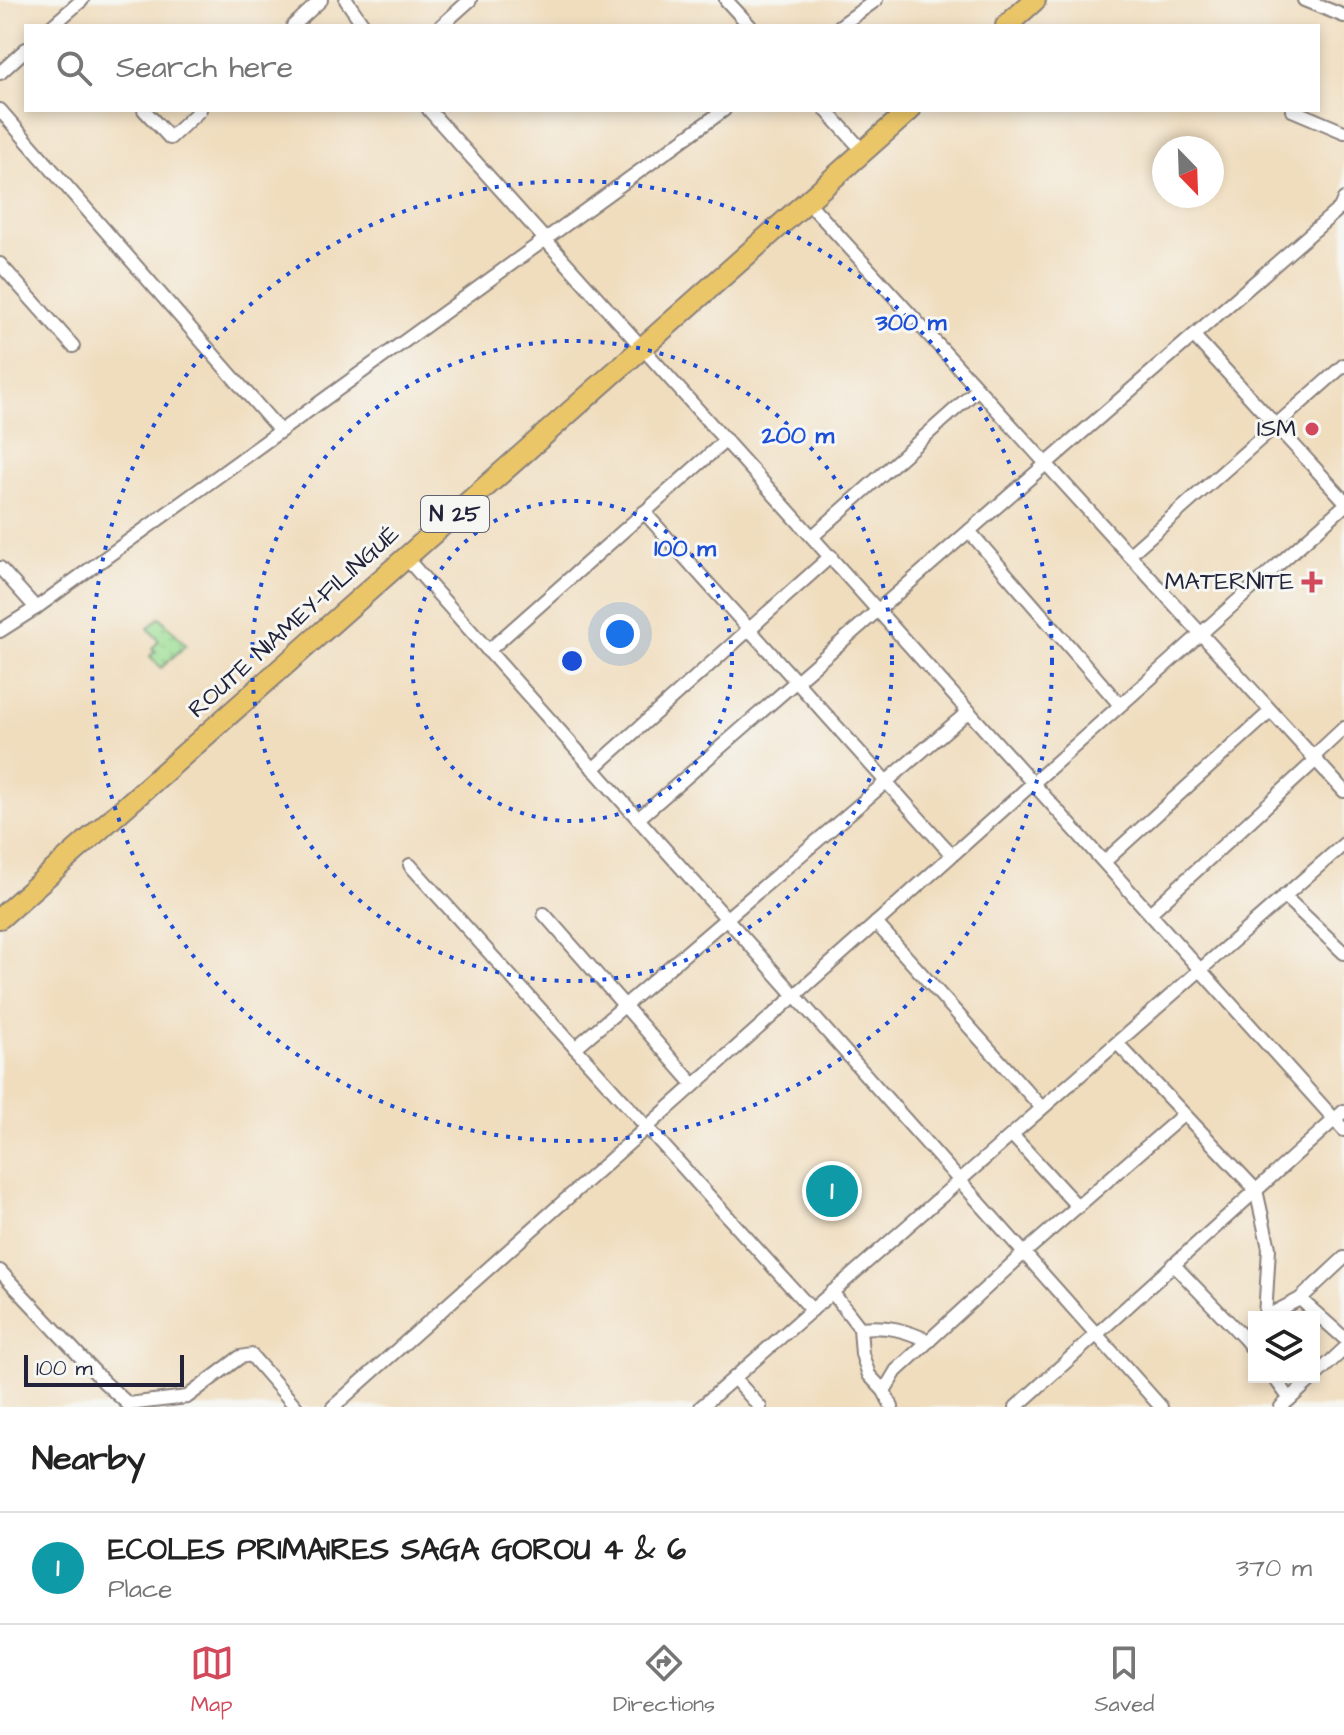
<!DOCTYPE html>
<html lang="en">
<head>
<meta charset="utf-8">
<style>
	body { margin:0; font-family:"Architects Daughter",sans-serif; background:#f2f2f2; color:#222 }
	.controls { position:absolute; right:24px; bottom:24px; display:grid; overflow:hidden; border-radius:0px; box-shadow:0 4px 12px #0003 }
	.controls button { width:72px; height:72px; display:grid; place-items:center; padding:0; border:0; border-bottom:2px solid #e0e0e0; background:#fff; color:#222; font:40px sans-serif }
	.compass { position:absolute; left:1152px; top:136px; width:72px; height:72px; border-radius:50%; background:#fff; box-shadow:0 4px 12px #0003; rotate:157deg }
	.scale { position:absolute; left:24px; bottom:20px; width:160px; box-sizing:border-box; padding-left:8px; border:4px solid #22223b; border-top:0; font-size:22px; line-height:28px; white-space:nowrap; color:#22223b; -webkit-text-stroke:6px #f6f6f2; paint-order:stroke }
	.you { position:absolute; left:620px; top:634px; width:28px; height:28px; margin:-20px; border:6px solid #fff; border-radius:50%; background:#1a73e8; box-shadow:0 0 0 12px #1a73e833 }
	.badge { display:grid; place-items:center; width:52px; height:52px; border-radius:50%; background:#d1495b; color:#fff; font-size:26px; font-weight:700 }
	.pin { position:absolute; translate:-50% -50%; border:4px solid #fff; box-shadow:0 2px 8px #0006 }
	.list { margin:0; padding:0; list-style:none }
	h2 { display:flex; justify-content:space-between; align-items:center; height:104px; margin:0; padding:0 32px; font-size:34px }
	h2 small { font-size:26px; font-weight:400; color:#767676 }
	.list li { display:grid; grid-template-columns:52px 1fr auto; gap:24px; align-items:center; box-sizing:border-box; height:112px; padding:0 32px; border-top:2px solid #e0e0e0 }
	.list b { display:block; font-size:30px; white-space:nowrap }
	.list p { margin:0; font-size:26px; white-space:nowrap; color:#767676 }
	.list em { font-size:26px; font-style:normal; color:#767676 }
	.icon { flex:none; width:44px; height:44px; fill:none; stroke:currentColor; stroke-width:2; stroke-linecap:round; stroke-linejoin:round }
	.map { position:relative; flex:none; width:1344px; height:1407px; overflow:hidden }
	.search { position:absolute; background:#fff; box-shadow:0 4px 12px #0003; left:24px; right:24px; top:24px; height:88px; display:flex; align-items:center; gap:20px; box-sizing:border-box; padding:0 28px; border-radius:0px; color:#767676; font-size:30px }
	.sheet { height:216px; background:#fff }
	nav { display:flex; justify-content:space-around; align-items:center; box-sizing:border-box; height:112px; border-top:2px solid #e0e0e0; background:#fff; font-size:22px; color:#767676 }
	nav a { display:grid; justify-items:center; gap:4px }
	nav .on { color:#d1495b }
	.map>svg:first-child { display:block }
	.park { fill:url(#park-dots); stroke:#5f8068; stroke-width:2 }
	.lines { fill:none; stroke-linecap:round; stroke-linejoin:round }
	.street-casing { stroke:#89807c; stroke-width:16 }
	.primary-casing { stroke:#89807c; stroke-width:24 }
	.street { stroke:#fff; stroke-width:12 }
	.primary { stroke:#ebc669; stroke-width:20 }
	.ring { fill:none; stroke:#1d4ed8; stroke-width:4; stroke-dasharray:4 8 }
	.poi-dot { fill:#d1495b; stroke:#f6f6f2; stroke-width:3 }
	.labels { text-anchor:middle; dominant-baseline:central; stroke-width:6; stroke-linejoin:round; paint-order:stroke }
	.shield { fill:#f6f6f2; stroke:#626272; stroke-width:2 }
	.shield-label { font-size:22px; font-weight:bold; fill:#22223b }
	.poi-label { font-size:24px; fill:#22223b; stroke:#f6f6f2; text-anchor:end }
	.street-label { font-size:24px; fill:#22223b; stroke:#f6f6f2 }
	.centre { fill:#1d4ed8; stroke:#f6f6f2; stroke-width:4 }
	.ring-label { font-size:24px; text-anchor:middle; font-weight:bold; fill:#1d4ed8; stroke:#f6f6f2; stroke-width:6; stroke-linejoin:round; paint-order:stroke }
</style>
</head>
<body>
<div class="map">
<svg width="1344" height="1407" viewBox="0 0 1344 1407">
	<defs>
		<pattern id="park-dots" width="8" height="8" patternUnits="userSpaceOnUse" patternTransform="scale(2)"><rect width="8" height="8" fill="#9cde94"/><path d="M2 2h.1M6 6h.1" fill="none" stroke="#86be80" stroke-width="1.8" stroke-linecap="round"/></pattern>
	</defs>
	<rect width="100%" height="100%" fill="#f6f6f2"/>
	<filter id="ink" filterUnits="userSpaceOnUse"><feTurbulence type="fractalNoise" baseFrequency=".0125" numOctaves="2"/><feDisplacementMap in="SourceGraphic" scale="16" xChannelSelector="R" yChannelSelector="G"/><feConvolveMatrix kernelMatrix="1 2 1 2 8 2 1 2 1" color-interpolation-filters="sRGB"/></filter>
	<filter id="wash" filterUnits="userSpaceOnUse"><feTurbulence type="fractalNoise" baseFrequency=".006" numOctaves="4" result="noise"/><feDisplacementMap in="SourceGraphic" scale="32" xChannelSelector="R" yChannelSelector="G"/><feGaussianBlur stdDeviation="1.8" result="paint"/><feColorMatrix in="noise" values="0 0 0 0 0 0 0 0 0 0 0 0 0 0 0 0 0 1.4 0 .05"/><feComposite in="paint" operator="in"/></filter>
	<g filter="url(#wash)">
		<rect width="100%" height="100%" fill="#f0ddbe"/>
		<polygon class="park" points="160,617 186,645 161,668 150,656 155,651 152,648 159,641 148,628"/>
	</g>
	<g filter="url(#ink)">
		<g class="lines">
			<defs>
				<g id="street">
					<polyline points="346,0 364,26"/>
					<polyline points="726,0 750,26"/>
					<polyline points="1304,0 1344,16"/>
					<polyline points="52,26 82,0"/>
					<polyline points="293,26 321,0"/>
					<polyline points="441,26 470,0"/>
					<polyline points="840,26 876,0"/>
					<polyline points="0,73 26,49"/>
					<polyline points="0,110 280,431"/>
					<polyline points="144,110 170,138 200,110"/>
					<polyline points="429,110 1344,1130"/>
					<polyline points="826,110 863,151"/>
					<polyline points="1292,110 1344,132"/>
					<polyline points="807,201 1344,791"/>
					<polyline points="0,264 73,346"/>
					<polyline points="1194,336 1344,500"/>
					<polyline points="644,512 952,855"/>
					<polyline points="969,531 1120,705"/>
					<polyline points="813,536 978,389"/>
					<polyline points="1129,555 1344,365"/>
					<polyline points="406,558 1161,1407"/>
					<polyline points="0,568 36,608"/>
					<polyline points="0,631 36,608 724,110"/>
					<polyline points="488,651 726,440"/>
					<polyline points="1313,757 1344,728"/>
					<polyline points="593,769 831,556"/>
					<polyline points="638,819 1340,208 1344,199"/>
					<polyline points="1104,862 1271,711"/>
					<polyline points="410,865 812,1310"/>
					<polyline points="1284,896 1344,953"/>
					<polyline points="1150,913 1316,760"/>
					<polyline points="544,914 694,1085"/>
					<polyline points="876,923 1042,1108"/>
					<polyline points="1117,1043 1256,1190 1269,1248 1265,1317"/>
					<polyline points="575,1048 969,711"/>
					<polyline points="1012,1135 1078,1207"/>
					<polyline points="1173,1264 1245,1339"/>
					<polyline points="0,1271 104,1382 128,1404 187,1397 240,1357 251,1355 296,1407"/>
					<polyline points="832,1292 860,1328 862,1354 869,1375 884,1391 892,1407"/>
					<polyline points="1300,1299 1344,1258"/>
					<polyline points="1265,1317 1300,1299 1344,1338"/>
					<path d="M860,1328C887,1325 905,1330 929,1341"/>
					<polyline points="1254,1329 1245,1339 1254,1351"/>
					<polyline points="1274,1377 1290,1399"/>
					<polyline points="1314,1377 1344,1349"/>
					<polyline points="734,1378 760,1407"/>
					<polyline points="884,1391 896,1371 1024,1253 1183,1115"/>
					<polyline points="333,1407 1344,506"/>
					<polyline points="701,1407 1344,844"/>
					<polyline points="1016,1407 1344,1111"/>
					<polyline points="1281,1407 1314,1377"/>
				</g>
				<g id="primary">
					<polyline points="1006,26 1035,0"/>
					<polyline points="0,918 910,110"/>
				</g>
			</defs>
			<use href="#street" class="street-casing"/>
			<use href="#primary" class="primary-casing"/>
			<use href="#street" class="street"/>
			<use href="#primary" class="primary"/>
		</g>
	</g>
	<g class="ring">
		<circle cx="572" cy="661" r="160"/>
		<circle cx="572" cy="661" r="320"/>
		<circle cx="572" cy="661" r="480"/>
	</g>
	<g class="poi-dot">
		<circle cx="1312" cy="429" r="8"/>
		<path d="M1308 570h8v8h8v8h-8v8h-8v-8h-8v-8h8z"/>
	</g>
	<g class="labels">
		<rect class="shield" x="421" y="496" width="68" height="36" rx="6"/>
		<g class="shield-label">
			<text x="455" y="514">N 25</text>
		</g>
		<g class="poi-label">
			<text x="1296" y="429">ISM</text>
			<text x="1294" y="582">MATERNITE</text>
		</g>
		<g class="street-label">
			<text transform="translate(294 622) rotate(-42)">ROUTE NIAMEY-FILINGUÉ</text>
		</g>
	</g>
	<circle cx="572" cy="661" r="12" class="centre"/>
	<g class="ring-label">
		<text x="911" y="330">300 m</text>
		<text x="798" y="443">200 m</text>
		<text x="685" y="556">100 m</text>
	</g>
</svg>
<div class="controls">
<button><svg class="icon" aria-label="layers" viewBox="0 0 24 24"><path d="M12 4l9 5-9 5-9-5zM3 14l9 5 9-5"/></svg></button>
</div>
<svg class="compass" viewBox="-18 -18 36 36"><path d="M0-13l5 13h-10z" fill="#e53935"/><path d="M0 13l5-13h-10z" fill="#767676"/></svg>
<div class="scale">100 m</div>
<div class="you"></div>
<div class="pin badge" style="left:832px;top:1191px;background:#0f9aa8">1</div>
<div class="search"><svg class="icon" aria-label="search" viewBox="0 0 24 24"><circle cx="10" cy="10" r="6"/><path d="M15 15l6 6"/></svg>Search here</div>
</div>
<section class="sheet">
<h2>Nearby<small></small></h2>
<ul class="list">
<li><span class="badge" style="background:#0f9aa8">1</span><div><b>ECOLES PRIMAIRES SAGA GOROU 4 &amp; 6</b><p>Place</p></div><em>370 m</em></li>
</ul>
</section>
<nav>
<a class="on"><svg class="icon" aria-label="map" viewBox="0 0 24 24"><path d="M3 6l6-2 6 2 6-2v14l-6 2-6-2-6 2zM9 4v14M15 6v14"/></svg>Map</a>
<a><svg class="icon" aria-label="directions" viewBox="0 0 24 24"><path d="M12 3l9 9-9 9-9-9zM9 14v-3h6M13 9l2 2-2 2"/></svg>Directions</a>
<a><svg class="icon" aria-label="saved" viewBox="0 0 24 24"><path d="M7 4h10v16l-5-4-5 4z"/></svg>Saved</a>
</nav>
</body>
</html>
